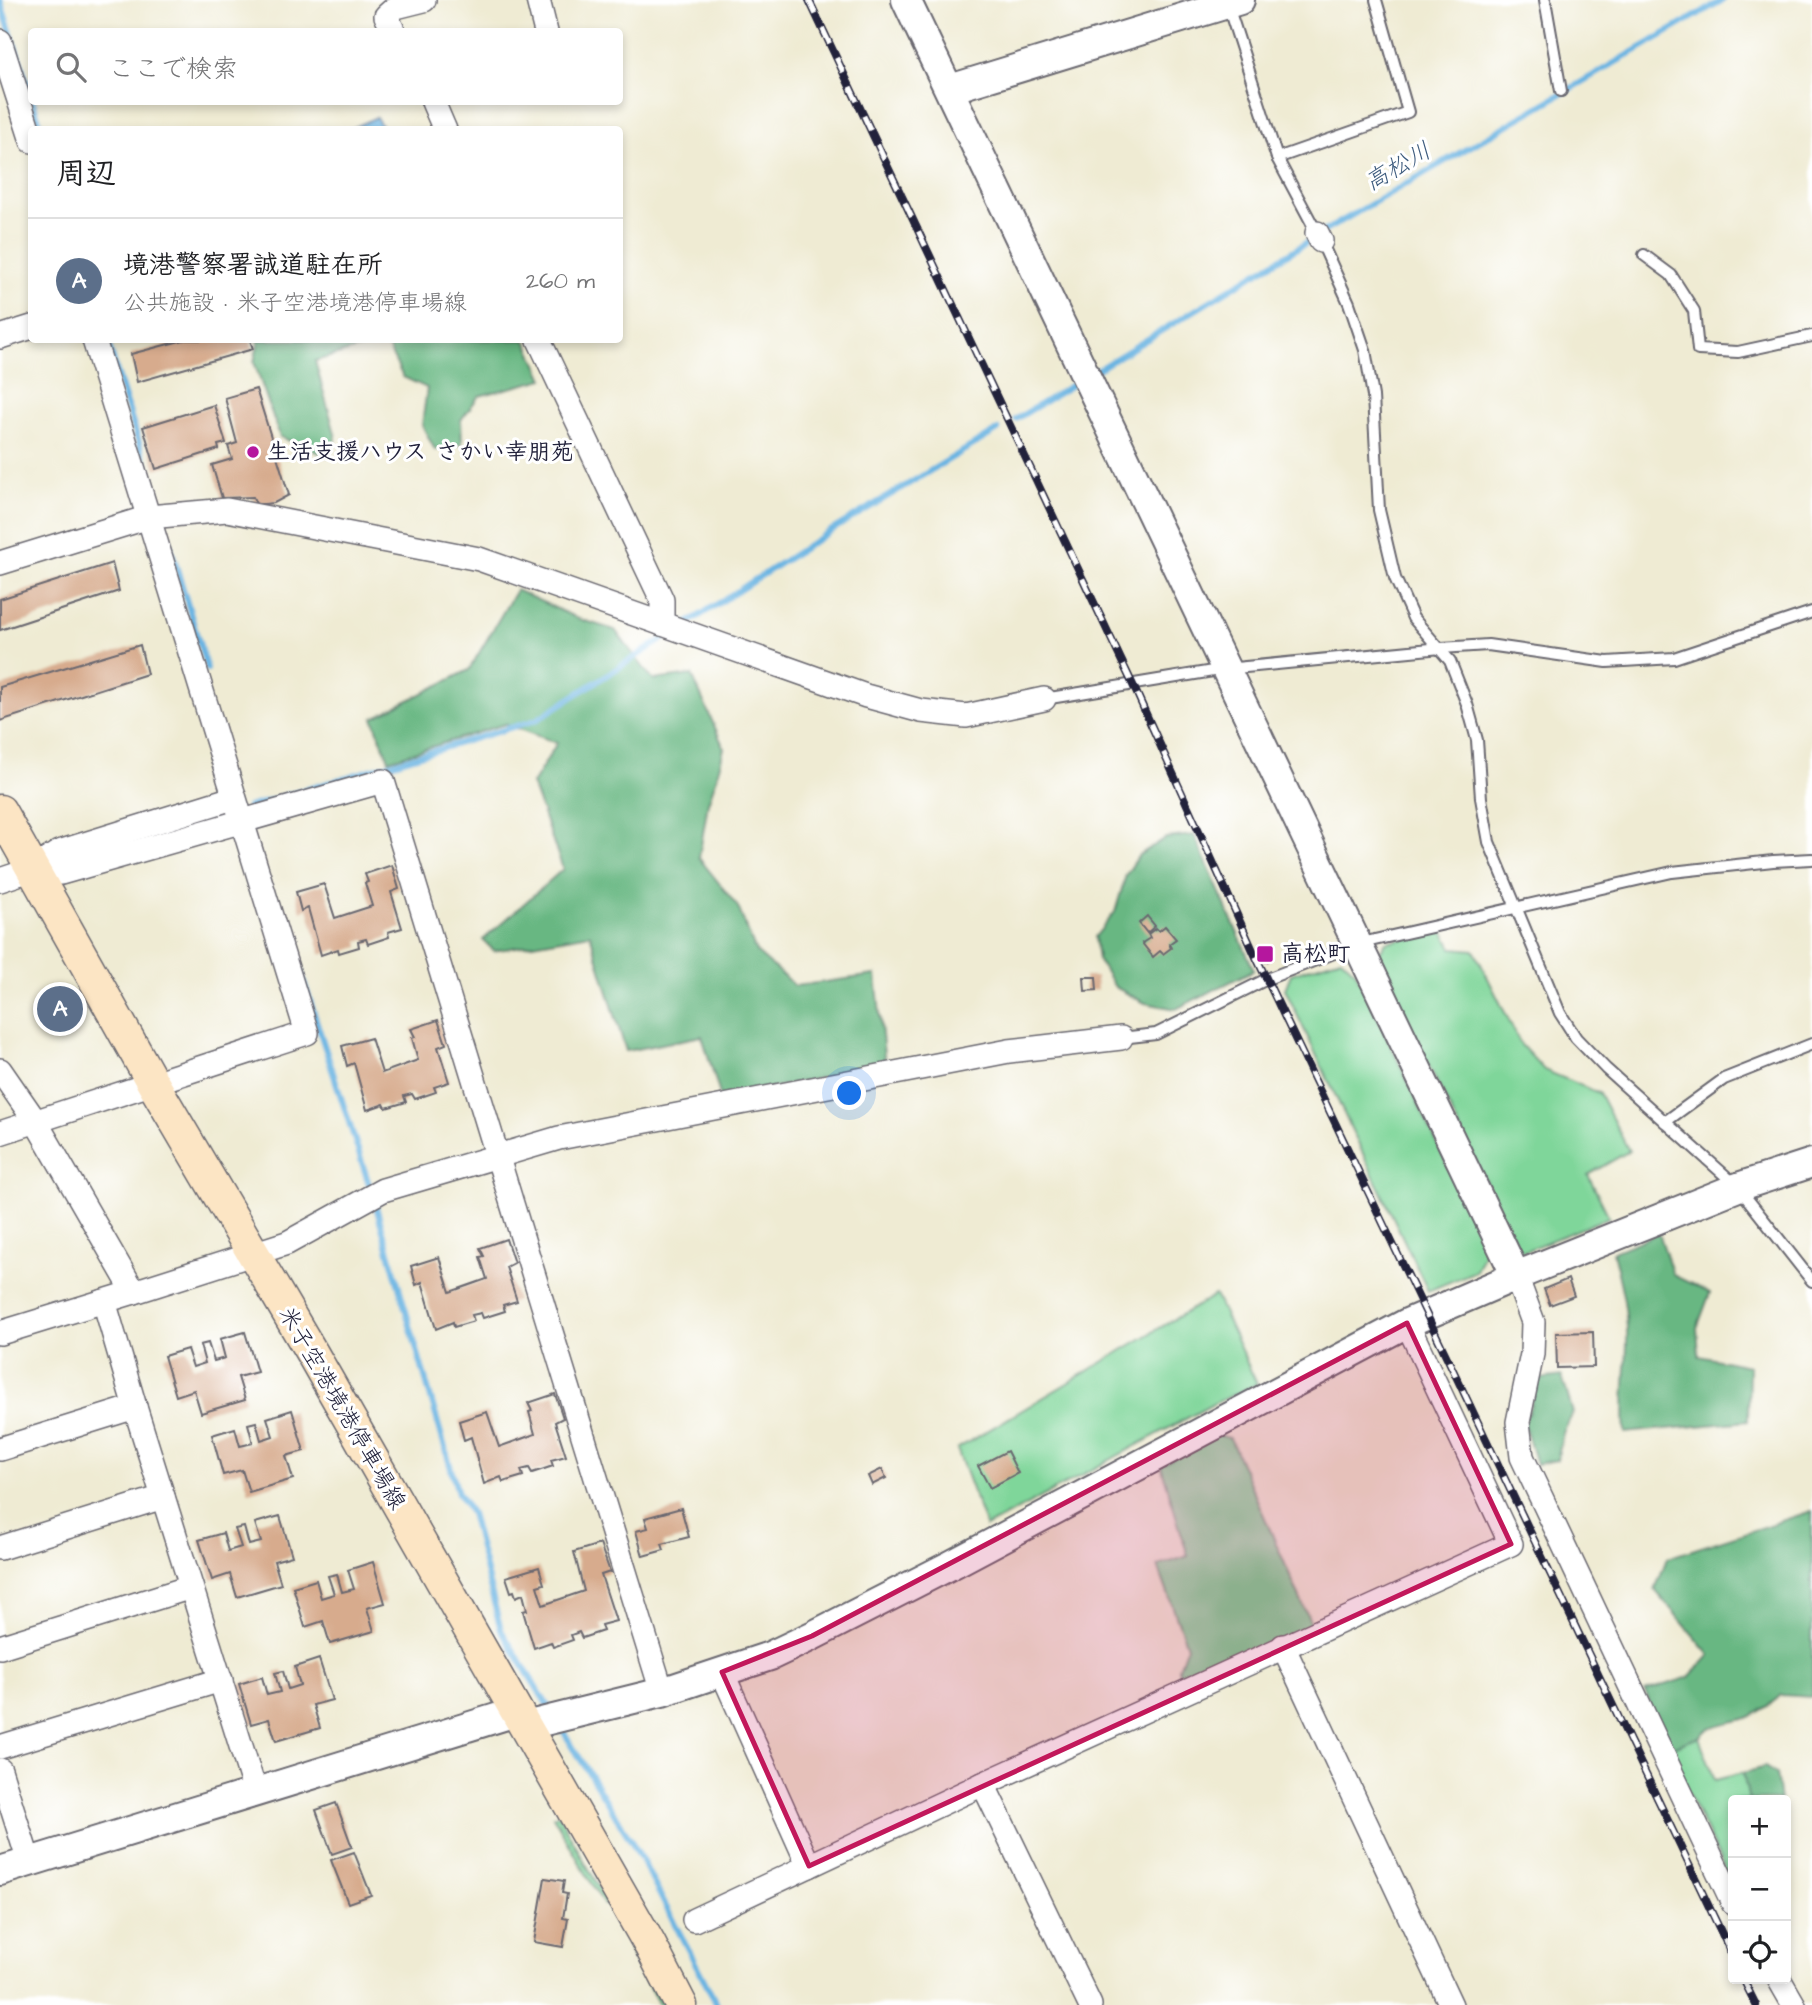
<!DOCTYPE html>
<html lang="ja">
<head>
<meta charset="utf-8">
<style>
	body { margin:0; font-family:"Architects Daughter","Klee One",sans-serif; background:#f6f6f6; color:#202124 }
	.controls { position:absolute; right:21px; bottom:21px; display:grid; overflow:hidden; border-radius:7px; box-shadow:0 4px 10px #0003 }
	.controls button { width:63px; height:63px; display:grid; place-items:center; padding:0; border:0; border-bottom:2px solid #e0e0e0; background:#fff; color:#202124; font:35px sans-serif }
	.you { position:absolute; left:850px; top:1094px; width:24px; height:24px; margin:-18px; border:5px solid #fff; border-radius:50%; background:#1a73e8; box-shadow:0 0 0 10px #1a73e833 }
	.badge { display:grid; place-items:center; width:46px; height:46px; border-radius:50%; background:#1a73e8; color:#fff; font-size:23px; font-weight:700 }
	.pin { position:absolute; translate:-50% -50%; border:4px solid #fff; box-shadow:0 2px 7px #0006 }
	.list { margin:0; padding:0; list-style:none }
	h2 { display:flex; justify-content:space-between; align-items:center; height:91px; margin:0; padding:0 28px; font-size:30px }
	h2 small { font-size:23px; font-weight:400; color:#757577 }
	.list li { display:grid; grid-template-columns:46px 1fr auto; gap:21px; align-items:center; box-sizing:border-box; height:126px; padding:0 28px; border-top:2px solid #e0e0e0 }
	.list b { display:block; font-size:26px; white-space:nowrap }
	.list p { margin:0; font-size:23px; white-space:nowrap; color:#757577 }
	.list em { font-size:23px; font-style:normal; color:#757577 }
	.icon { flex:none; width:38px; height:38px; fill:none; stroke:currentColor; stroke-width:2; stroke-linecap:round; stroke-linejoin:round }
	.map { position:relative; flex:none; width:1812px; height:2005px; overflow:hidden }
	.search { position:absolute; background:#fff; box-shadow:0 4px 10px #0003; left:28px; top:28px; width:595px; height:77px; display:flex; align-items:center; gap:18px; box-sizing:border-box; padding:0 24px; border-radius:7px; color:#757577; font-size:26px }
	.panel { position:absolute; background:#fff; box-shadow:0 4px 10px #0003; left:28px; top:126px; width:595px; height:217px; border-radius:7px }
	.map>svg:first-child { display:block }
	.green { fill:#7fd69a; stroke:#507c6a; stroke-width:2 }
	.forest { fill:#67b782; stroke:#446c5e; stroke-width:2 }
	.water { fill:#69b4e2; stroke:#466b8e; stroke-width:2 }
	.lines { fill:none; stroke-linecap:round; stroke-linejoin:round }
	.stream { stroke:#69b4e2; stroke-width:6 }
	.building { fill:#d7ab8d }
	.service-casing { stroke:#6a6870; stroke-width:14 }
	.minor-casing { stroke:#6a6870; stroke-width:26 }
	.tertiary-casing { stroke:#6a6870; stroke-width:32 }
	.secondary-casing { stroke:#6a6870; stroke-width:35 }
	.service { stroke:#fff; stroke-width:10 }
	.minor { stroke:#fff; stroke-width:23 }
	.tertiary { stroke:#fff; stroke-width:28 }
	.secondary { stroke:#fce5c4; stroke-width:32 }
	.rail-casing { stroke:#22223b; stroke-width:8 }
	.rail { stroke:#fff; stroke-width:5; stroke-dasharray:16; stroke-linecap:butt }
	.marked { fill:#c2185b; fill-opacity:0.2; stroke:#c2185b; stroke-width:5; stroke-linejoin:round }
	.poi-dot { fill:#b5179e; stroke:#fff; stroke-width:2.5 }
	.labels { text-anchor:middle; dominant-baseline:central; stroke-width:6; stroke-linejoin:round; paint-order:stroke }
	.poi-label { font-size:23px; font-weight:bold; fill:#22223b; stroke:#fff; text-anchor:start }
	.street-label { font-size:23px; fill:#22223b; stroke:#fff }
	.water-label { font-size:24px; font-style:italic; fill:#3e5c7e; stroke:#fff }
</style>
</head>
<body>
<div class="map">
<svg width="1812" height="2005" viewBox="0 0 1812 2005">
	<rect width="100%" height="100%" fill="#fff"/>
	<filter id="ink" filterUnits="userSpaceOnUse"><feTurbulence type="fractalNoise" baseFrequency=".0143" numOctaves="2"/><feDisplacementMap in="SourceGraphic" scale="14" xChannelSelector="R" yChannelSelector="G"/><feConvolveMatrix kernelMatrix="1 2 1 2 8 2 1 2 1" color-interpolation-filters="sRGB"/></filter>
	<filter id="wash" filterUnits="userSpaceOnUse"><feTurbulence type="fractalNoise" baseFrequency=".00686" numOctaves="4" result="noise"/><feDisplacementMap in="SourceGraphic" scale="28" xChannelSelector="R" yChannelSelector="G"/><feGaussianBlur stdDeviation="1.57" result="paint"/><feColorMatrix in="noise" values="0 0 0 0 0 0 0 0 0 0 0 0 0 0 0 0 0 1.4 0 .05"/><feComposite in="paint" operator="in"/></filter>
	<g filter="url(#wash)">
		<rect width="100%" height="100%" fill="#efebd3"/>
		<g class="green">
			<polygon points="1443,931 1452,948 1474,950 1521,1045 1544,1070 1599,1093 1629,1151 1588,1175 1609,1217 1525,1251 1519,1250 1376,958 1386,942"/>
			<polygon points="1341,958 1356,972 1486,1247 1476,1271 1428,1291 1285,989 1291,974"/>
			<polygon points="1215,1295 1257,1384 1215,1403 986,1527 957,1449"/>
			<polygon points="1217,1435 1230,1438 1313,1628 1180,1688 1179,1668 1187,1646 1158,1566 1188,1556 1161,1465"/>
			<polygon points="1699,1737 1715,1780 1743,1773 1749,1800 1733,1800 1733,1887 1667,1749"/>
			<polygon points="558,1814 608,1903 604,1905 553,1816"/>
			<polygon points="1786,1864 1792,1928 1786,1932"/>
			<polygon points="633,1948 665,2005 659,2005 629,1950"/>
		</g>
		<g class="forest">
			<polygon points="259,340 526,340 544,379 479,396 461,420 462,444 435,450 422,425 427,388 403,377 385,341 315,361 336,437 329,457 280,437 254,362"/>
			<polygon points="516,590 579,619 615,630 653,680 692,675 724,748 716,780 708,803 699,858 738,907 756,952 795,986 876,975 885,1065 721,1098 702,1036 626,1051 590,934 494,951 483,940 563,869 532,784 557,743 505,724 389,760 373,718 469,670"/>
			<polygon points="1194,835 1254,970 1176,1009 1145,1003 1115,987 1098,960 1095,937 1115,912 1126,875 1139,855 1166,838"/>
			<path d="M1659,1233L1673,1275L1710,1293L1697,1328L1699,1356L1749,1366L1748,1421L1625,1433C1622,1401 1627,1371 1627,1340C1628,1310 1620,1281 1613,1252Z"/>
			<polygon points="1562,1376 1573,1413 1563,1433 1557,1460 1536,1464 1524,1424 1540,1379"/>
			<path d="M1812,1511V1697L1781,1695C1768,1707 1753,1718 1736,1721C1722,1724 1709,1725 1699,1737L1667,1749L1645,1691L1690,1677L1710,1655L1655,1590L1667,1558Z"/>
			<polygon points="1765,1767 1776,1774 1780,1800 1749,1800 1743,1773"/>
		</g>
		<polygon class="water" points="376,117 383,129 351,129"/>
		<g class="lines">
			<g class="stream">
				<polyline points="0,0 32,98"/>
				<polyline points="33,102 42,130"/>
				<polyline points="1323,232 1723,0"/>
				<polyline points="107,340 160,511"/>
				<polyline points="1095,371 1314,238"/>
				<polyline points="1016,419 1072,385"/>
				<polyline points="163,522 207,669"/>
				<polyline points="685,625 832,530 998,430"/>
				<polyline points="248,807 536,720 673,633"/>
				<polyline points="156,834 209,818"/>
				<polyline points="291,942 375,1203 458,1493 471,1513 501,1630 551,1711"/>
				<polyline points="560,1726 636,1849 717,2005"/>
			</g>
		</g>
		<g id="blocks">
			<g class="building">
				<polygon points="184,340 250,340 253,349 137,382 131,354"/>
				<polygon points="256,389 289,495 274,503 264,504 256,504 253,497 222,498 212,465 232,459 228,446 237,443 225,398"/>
				<polygon points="214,405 226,443 218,445 219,449 156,469 143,427"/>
				<polygon points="112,563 119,591 0,630 0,599"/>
				<polygon points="140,645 147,674 0,721 0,687"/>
				<polygon points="392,865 399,889 391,892 402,928 388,932 389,937 368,944 366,939 358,941 359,947 339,953 338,949 321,955 308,908 301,911 296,892 324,884 335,918 372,906 365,883 368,882 365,874"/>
				<polygon points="1147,916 1155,926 1147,933 1139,923"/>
				<polygon points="1165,926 1176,939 1169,944 1171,948 1163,954 1160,951 1153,957 1142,943 1150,938 1148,934 1156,928 1159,931"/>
				<polygon points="1263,946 1270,960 1266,962 1259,948"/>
				<polygon points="1084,977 1096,977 1097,990 1085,991"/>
				<polygon points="438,1020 446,1044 438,1047 449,1082 434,1087 436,1092 415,1099 412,1094 404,1096 406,1102 386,1108 384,1104 367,1110 354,1063 347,1066 342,1046 371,1038 382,1073 418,1060 412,1038 415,1037 411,1029"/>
				<polygon points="506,1239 514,1263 506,1267 517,1301 503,1305 505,1311 483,1318 481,1313 472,1315 474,1321 454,1327 453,1322 436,1329 422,1282 416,1285 411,1266 439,1257 450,1292 487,1279 480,1257 484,1256 480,1248"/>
				<polygon points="1568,1279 1574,1296 1550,1305 1544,1289"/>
				<polygon points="245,1332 257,1372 238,1377 245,1400 201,1413 194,1390 176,1396 164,1356 187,1349 193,1367 205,1363 200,1345 208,1343 214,1361 225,1358 220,1339"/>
				<polygon points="1593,1332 1594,1367 1557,1368 1556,1333"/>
				<polygon points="555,1394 563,1418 555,1422 566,1456 551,1460 553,1466 532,1473 529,1468 521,1470 523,1476 503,1482 501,1477 484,1484 471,1437 464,1440 459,1421 487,1412 499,1447 535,1434 529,1412 532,1411 528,1403"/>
				<polygon points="292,1410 304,1451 286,1456 293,1479 249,1492 242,1470 223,1475 212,1435 235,1428 240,1446 253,1443 248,1424 256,1422 261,1440 273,1436 267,1418"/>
				<polygon points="1007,1451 1018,1473 990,1488 978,1466"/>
				<polygon points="882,1469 886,1478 872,1485 868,1476"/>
				<polygon points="681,1508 689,1537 662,1544 664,1550 643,1556 636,1531 648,1528 645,1518"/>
				<polygon points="280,1516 292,1556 274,1561 281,1584 237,1597 230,1574 212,1580 199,1540 223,1533 228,1551 241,1547 235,1529 244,1527 249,1545 261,1542 255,1523"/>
				<polygon points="600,1544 610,1572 601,1575 616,1621 601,1625 603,1631 582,1638 579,1632 571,1635 573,1640 553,1647 551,1642 534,1648 523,1611 527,1610 523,1594 516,1597 514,1591 511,1592 506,1577 539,1567 544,1584 537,1586 543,1605 584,1591 574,1552"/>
				<polygon points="373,1562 385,1603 367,1608 374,1631 330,1644 323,1621 305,1627 293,1587 316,1580 321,1598 334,1594 328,1576 337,1574 342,1592 354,1589 348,1570"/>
				<polygon points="319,1659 332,1700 313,1705 320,1728 276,1741 269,1719 251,1724 239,1684 262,1677 267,1695 280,1692 275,1673 283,1671 288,1689 300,1685 295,1667"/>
				<polygon points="336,1803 352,1847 332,1854 316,1810"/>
				<polygon points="354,1852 371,1895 348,1903 331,1860"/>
				<polygon points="545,1878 564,1881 562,1893 567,1894 563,1918 568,1919 563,1947 534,1942"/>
			</g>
		</g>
	</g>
	<g filter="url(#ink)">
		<use href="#blocks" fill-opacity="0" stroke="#6a6870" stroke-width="2"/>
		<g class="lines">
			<defs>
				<g id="service">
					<polyline points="1545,0 1561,91"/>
					<polyline points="1228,6 1277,158 1317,233"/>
					<polyline points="1277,158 1408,112 1376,0"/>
					<polyline points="1321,241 1349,303 1365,350 1373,396 1379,510 1395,578 1413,618 1450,661 1467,704 1477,740 1481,798 1489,842 1560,1013 1576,1038 1606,1069 1738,1187 1812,1281"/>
					<polyline points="1644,255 1671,275 1694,311 1698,350 1738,352 1812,336"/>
					<polyline points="1044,699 1225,669 1441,648 1488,645 1607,662 1674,658 1812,612"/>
					<polyline points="1121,1038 1156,1034 1267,979 1357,944 1672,872 1773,861 1812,859"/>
					<polyline points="1665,1122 1724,1079 1812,1044"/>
				</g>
				<g id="minor">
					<polyline points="538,0 546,32"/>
					<polyline points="394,32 386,16 396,7 424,0"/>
					<polyline points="0,41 32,141"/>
					<polyline points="433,102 445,130"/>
					<polyline points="1317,233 1321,241"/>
					<polyline points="0,337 32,327"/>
					<polyline points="539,340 662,600 662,624"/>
					<polyline points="0,563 149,517 227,510 479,559 866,696 921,711 966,716 1044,699"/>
					<path d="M33,869L61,873L383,781C477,1084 567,1389 662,1692"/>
					<polyline points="0,880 33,869 59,852 233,798"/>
					<polyline points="0,1070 36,1122 134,1292 0,1333"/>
					<polyline points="0,1133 307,1033 94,340"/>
					<polyline points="1516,1276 1533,1322 1532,1354 1518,1422 1522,1457 1733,1903"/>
					<polyline points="134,1292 287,1243 383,1190 559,1138 1009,1051 1121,1038"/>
					<polyline points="104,1301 135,1407 255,1791"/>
					<polyline points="0,1449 135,1407"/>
					<polyline points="0,1548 163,1497"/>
					<polyline points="1283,1646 1451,2005"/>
					<polyline points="0,1647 191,1587"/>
					<polyline points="722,1672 809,1866"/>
					<polyline points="0,1747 221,1680"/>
					<polyline points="0,1770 29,1862"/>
					<polyline points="983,1784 1090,2005"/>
					<polyline points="694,1920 983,1784 1511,1544 1407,1323"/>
					<polyline points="1779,1979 1794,2005"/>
				</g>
				<g id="tertiary">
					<polyline points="906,0 1516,1276"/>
					<polyline points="950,89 1240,0"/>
					<polyline points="525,1726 662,1692 770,1656 812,1636 951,1565 1407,1323 1516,1276 1738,1187 1812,1163"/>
					<polyline points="0,1871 516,1712"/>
				</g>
				<polyline id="secondary" points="0,811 154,1085 313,1355 650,1945 681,2005"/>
			</defs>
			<use href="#service" class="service-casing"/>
			<use href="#minor" class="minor-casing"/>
			<use href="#tertiary" class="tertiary-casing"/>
			<use href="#secondary" class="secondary-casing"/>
			<use href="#service" class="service"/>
			<use href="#minor" class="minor"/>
			<use href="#tertiary" class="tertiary"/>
			<use href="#secondary" class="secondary"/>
			<defs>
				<g id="rail">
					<polyline points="809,0 1133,685 1256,957 1733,1957"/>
					<polyline points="1743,1979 1756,2005"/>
				</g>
			</defs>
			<use href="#rail" class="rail-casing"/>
			<use href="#rail" class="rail"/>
		</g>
	</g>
	<path class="marked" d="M1407,1323L1511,1544L809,1866L722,1672L812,1636Z"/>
	<g class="poi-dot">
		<circle cx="253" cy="452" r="7"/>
		<rect x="1256" y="945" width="18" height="18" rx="3.5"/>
	</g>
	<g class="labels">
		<g class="poi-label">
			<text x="267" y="452">生活支援ハウス さかい幸朋苑</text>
			<text x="1281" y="954">高松町</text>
		</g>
		<g class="street-label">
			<text transform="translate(342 1408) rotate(60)">米子空港境港停車場線</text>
		</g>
		<g class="water-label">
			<text transform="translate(1398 167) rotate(-30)">高松川</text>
		</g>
	</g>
</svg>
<div class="controls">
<button>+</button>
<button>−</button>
<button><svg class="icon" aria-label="locate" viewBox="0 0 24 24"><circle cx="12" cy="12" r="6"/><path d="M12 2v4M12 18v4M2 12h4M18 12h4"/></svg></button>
</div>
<div class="you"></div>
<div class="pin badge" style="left:60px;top:1009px;background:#5c6f8a">A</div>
<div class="search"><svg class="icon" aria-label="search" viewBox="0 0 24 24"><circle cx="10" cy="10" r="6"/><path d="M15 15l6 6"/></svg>ここで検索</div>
<section class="panel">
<h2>周辺<small></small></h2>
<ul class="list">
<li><span class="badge" style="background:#5c6f8a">A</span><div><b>境港警察署誠道駐在所</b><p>公共施設 · 米子空港境港停車場線</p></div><em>260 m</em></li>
</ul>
</section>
</div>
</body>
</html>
